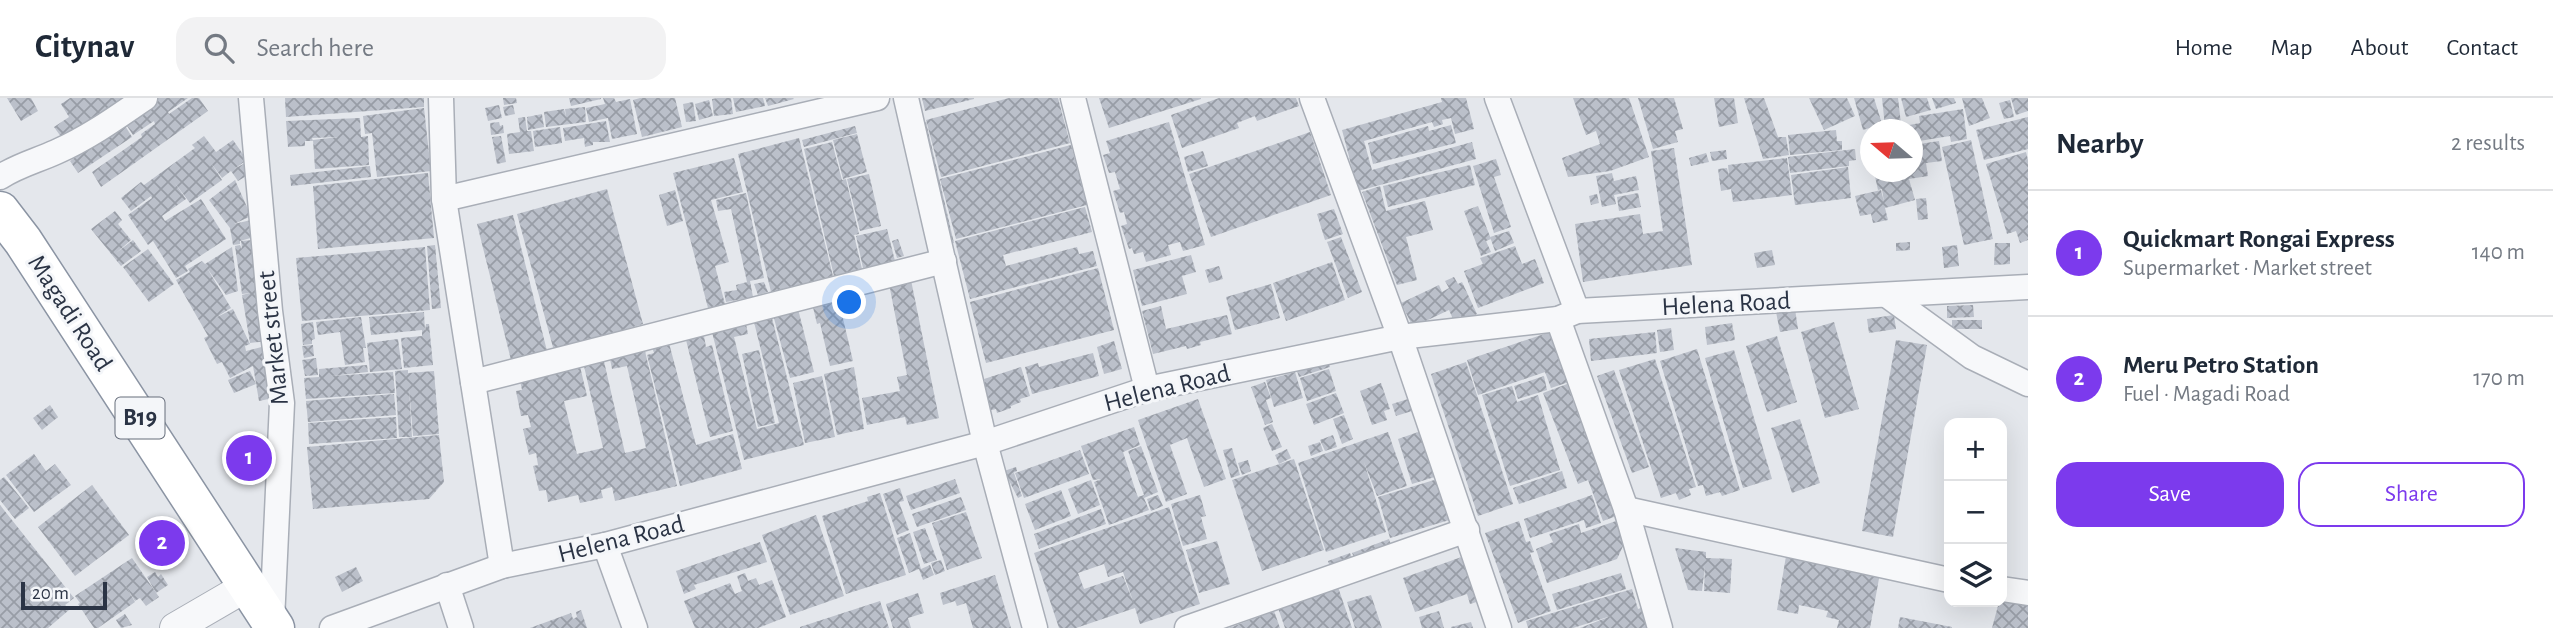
<!DOCTYPE html>
<html lang="en">
<head>
<meta charset="utf-8">
<style>
	body { margin:0; font-family:"Alegreya Sans",sans-serif; background:#f2f2f3; color:#1f2937 }
	.controls { position:absolute; right:21px; bottom:21px; display:grid; overflow:hidden; border-radius:14px; box-shadow:0 7px 28px #0002 }
	.controls button { width:63px; height:63px; display:grid; place-items:center; padding:0; border:0; border-bottom:2px solid #e0e1e3; background:#fff; color:#1f2937; font:35px sans-serif }
	.compass { position:absolute; left:1860px; top:21px; width:63px; height:63px; border-radius:50%; background:#fff; box-shadow:0 7px 28px #0002; rotate:289deg }
	.scale { position:absolute; left:21px; bottom:18px; width:86px; box-sizing:border-box; padding-left:7px; border:4px solid #2b3445; border-top:0; font-size:19px; line-height:24px; white-space:nowrap; color:#2b3445; -webkit-text-stroke:5px #f4f6f9; paint-order:stroke }
	.you { position:absolute; left:850px; top:205px; width:24px; height:24px; margin:-18px; border:5px solid #fff; border-radius:50%; background:#1a73e8; box-shadow:0 0 0 10px #1a73e833 }
	.badge { display:grid; place-items:center; width:46px; height:46px; border-radius:50%; background:#7c3aed; color:#fff; font-size:23px; font-weight:700 }
	.pin { position:absolute; translate:-50% -50%; border:4px solid #fff; box-shadow:0 2px 7px #0006 }
	.list { margin:0; padding:0; list-style:none }
	h2 { display:flex; justify-content:space-between; align-items:center; height:91px; margin:0; padding:0 28px; font-size:30px }
	h2 small { font-size:23px; font-weight:400; color:#747a83 }
	.list li { display:grid; grid-template-columns:46px 1fr auto; gap:21px; align-items:center; box-sizing:border-box; height:126px; padding:0 28px; border-top:2px solid #e0e1e3 }
	.list b { display:block; font-size:26px; white-space:nowrap }
	.list p { margin:0; font-size:23px; white-space:nowrap; color:#747a83 }
	.list em { font-size:23px; font-style:normal; color:#747a83 }
	.actions { display:flex; gap:14px; padding:21px 28px }
	.actions a { flex:1; padding:16px 0; border:2px solid #7c3aed; border-radius:21px; text-align:center; font-size:24px; color:#7c3aed }
	.actions .main { background:#7c3aed; color:#fff }
	.icon { flex:none; width:38px; height:38px; fill:none; stroke:currentColor; stroke-width:2; stroke-linecap:round; stroke-linejoin:round }
	.map { position:relative; flex:none; width:2028px; height:530px; overflow:hidden }
	header { display:flex; align-items:center; gap:42px; box-sizing:border-box; height:98px; padding:0 35px; background:#fff; border-bottom:2px solid #e0e1e3 }
	header strong { font-size:33px }
	nav { display:flex; gap:38px; margin-inline-start:auto; font-size:24px }
	.search { width:490px; height:63px; background:#f2f2f3; display:flex; align-items:center; gap:18px; box-sizing:border-box; padding:0 24px; border-radius:21px; color:#747a83; font-size:26px }
	main { display:flex }
	aside { flex:1; background:#fff }
	.map>svg:first-child { display:block }
	.building { fill:url(#building-cross-hatch); fill-rule:evenodd }
	.lines { fill:none; stroke-linecap:round; stroke-linejoin:round }
	.minor-casing { stroke:#a9aeb7; stroke-width:27 }
	.tertiary-casing { stroke:#a9aeb7; stroke-width:32 }
	.trunk-casing { stroke:#8b94a3; stroke-width:41 }
	.minor { stroke:#f7f8fa; stroke-width:24 }
	.tertiary { stroke:#f7f8fa; stroke-width:30 }
	.trunk { stroke:#fff; stroke-width:38 }
	.labels { text-anchor:middle; dominant-baseline:central; stroke-width:6; stroke-linejoin:round; paint-order:stroke }
	.shield { fill:#f4f6f9; stroke:#676e7b; stroke-width:2 }
	.shield-label { font-size:24px; font-weight:bold; fill:#2b3445 }
	.street-label { font-size:26px; fill:#2b3445; stroke:#f4f6f9 }
</style>
</head>
<body>
<header>
<strong>Citynav</strong>
<div class="search"><svg class="icon" aria-label="search" viewBox="0 0 24 24"><circle cx="10" cy="10" r="6"/><path d="M15 15l6 6"/></svg>Search here</div>
<nav><a>Home</a><a>Map</a><a>About</a><a>Contact</a></nav>
</header>
<main>
<div class="map">
<svg width="2028" height="530" viewBox="0 0 2028 530">
	<defs>
		<pattern id="building-cross-hatch" width="8" height="8" patternUnits="userSpaceOnUse" patternTransform="scale(1.75)"><rect width="8" height="8" fill="#bbc0ca"/><path d="M0 0l8 8M0 8l8-8" fill="none" stroke="#989da6"/></pattern>
	</defs>
	<rect width="100%" height="100%" fill="#e4e7ec"/>
	<g class="building">
		<polygon points="7,0 31,0 38,13 21,23"/>
		<polygon points="70,0 138,0 64,43 54,29 69,19 61,6"/>
		<polygon points="156,0 188,0 168,14 169,16 192,0 199,0 208,13 101,89 92,74 142,39 141,36 155,26 154,23 133,37 123,22"/>
		<polygon points="285,0 424,0 424,9 286,19"/>
		<polygon points="503,0 516,0 517,5 504,7"/>
		<polygon points="569,0 601,0 601,1 571,8"/>
		<polygon points="603,0 614,0 616,4 630,1 637,36 612,41 608,20 589,24 586,10 605,6"/>
		<polygon points="640,0 675,0 682,29 642,39 633,2"/>
		<polygon points="717,0 731,0 733,16 714,18 712,1"/>
		<polygon points="733,0 763,0 765,8 736,14"/>
		<polygon points="765,0 793,0 794,1 768,8"/>
		<polygon points="922,0 974,0 974,1 925,13"/>
		<polygon points="1009,0 1058,0 1070,45 941,79 926,22"/>
		<polygon points="1099,0 1201,0 1201,1 1109,30"/>
		<polygon points="1219,0 1296,0 1299,8 1257,23 1255,18 1237,25 1239,30 1182,50 1171,17"/>
		<polygon points="1441,0 1466,0 1474,31 1455,36 1451,20 1442,22 1443,26 1434,29 1432,24 1364,43 1372,72 1472,44 1476,61 1358,93 1342,32 1442,4"/>
		<polygon points="1573,0 1629,0 1649,59 1610,73 1568,79 1562,60 1600,46 1596,33 1586,37"/>
		<polygon points="1638,0 1674,0 1683,31 1675,33 1678,44 1653,51"/>
		<polygon points="1714,0 1734,0 1738,25 1719,29"/>
		<polygon points="1744,0 1764,0 1778,39 1786,39 1789,57 1763,61"/>
		<polygon points="1809,0 1847,0 1855,18 1824,32"/>
		<polygon points="1854,0 1874,0 1882,26 1863,32"/>
		<polygon points="1882,0 1898,0 1901,26 1885,28"/>
		<polygon points="1901,0 1927,0 1931,12 1906,19"/>
		<polygon points="1932,0 1954,0 1956,5 1936,11"/>
		<polygon points="1962,0 1982,0 1990,20 1969,28"/>
		<polygon points="2011,0 2028,0 2028,13 2016,17"/>
		<polygon points="709,2 713,18 699,22 695,6"/>
		<polygon points="2010,2 2014,19 2004,21 1999,5"/>
		<polygon points="693,4 696,23 686,24 683,6"/>
		<polygon points="499,7 502,20 488,23 485,10"/>
		<polygon points="513,7 515,16 505,18 503,9"/>
		<polygon points="585,9 586,24 546,29 544,14 564,11 566,19 565,11"/>
		<polygon points="424,10 431,73 377,79 372,35 365,36 363,18"/>
		<polygon points="1963,11 1967,41 1951,44 1950,38 1913,44 1913,32 1883,32 1920,25 1919,18"/>
		<polygon points="542,16 544,29 528,32 527,19"/>
		<polygon points="525,19 527,33 531,33 534,53 509,56 507,36 520,34 518,20"/>
		<polygon points="2028,19 2028,51 1984,62 1976,32"/>
		<polygon points="360,20 361,39 368,38 369,67 315,71 313,42 338,39 312,40 313,43 305,43 305,48 288,49 286,23"/>
		<polygon points="606,23 610,44 593,44 593,47 585,49 584,40 565,43 563,30"/>
		<polygon points="499,24 500,28 503,27 504,35 491,37 490,25"/>
		<polygon points="926,24 954,145 947,147 919,25"/>
		<polygon points="1169,24 1205,147 1183,153 1180,144 1168,147 1171,157 1146,164 1143,154 1134,156 1132,150 1129,151 1121,128 1127,126 1124,114 1120,115 1113,93 1120,91 1115,74 1109,75 1103,57 1110,55 1106,43"/>
		<polygon points="124,26 132,39 78,75 70,63"/>
		<polygon points="1451,27 1456,45 1373,66 1368,45 1428,28 1429,33"/>
		<polygon points="855,28 857,35 804,49 802,42"/>
		<polygon points="560,29 562,45 535,49 533,33"/>
		<polygon points="1836,32 1837,43 1842,43 1842,52 1790,57 1788,37"/>
		<polygon points="1310,34 1331,97 1211,139 1189,76"/>
		<polygon points="857,36 867,74 843,81 833,42"/>
		<polygon points="204,38 216,54 233,42 247,62 234,71 247,64 253,74 238,83 231,73 222,80 211,65 222,82 190,105 174,84 186,101 162,118 165,123 201,101 226,141 185,168 188,173 176,180 153,143 148,147 128,117 152,100 151,98 131,113 121,100 141,84 144,87 195,50 192,47"/>
		<polygon points="501,38 506,64 497,66 492,39"/>
		<polygon points="799,40 833,178 771,194 738,56"/>
		<polygon points="1971,42 1993,141 1964,147 1942,49"/>
		<polygon points="1939,43 1942,63 1926,65 1928,78 1909,81 1915,102 1885,110 1888,122 1873,125 1871,116 1860,118 1855,98 1881,92 1884,104 1882,91 1878,92 1874,74 1913,74 1913,47"/>
		<polygon points="832,44 842,82 846,81 859,136 854,137 862,171 834,178 804,51"/>
		<polygon points="1071,47 1087,107 956,141 940,81"/>
		<polygon points="1674,50 1692,167 1583,184 1575,126 1640,116 1643,136 1663,133 1651,53"/>
		<polygon points="1855,51 1856,62 1849,63 1849,68 1790,75 1788,59"/>
		<polygon points="1726,52 1727,61 1712,63 1710,54"/>
		<polygon points="1203,53 1208,68 1188,74 1184,59"/>
		<polygon points="2026,54 2028,62 2028,142 2020,145 2016,133 2007,136 1986,66"/>
		<polygon points="1706,55 1709,64 1691,68 1689,60"/>
		<polygon points="734,60 743,94 711,102 729,164 715,168 725,206 708,210 673,75"/>
		<polygon points="1787,60 1792,97 1733,104 1731,91 1721,93 1718,71 1727,70 1729,78 1728,67"/>
		<polygon points="1496,61 1501,77 1494,79 1511,129 1494,135 1473,68"/>
		<polygon points="1470,67 1475,87 1388,109 1383,88"/>
		<polygon points="370,68 371,79 291,88 290,77"/>
		<polygon points="1848,69 1851,100 1795,107 1791,77"/>
		<polygon points="428,75 434,140 318,151 313,88"/>
		<polygon points="1612,75 1614,83 1636,78 1639,92 1614,97 1616,106 1602,109 1596,78"/>
		<polygon points="869,76 881,128 860,133 847,81"/>
		<polygon points="235,82 251,118 234,126 251,122 254,139 240,143 240,146 233,147 230,130 209,102"/>
		<polygon points="1380,88 1386,113 1425,103 1433,132 1406,139 1417,182 1397,187 1362,94"/>
		<polygon points="607,91 643,226 554,253 517,116"/>
		<polygon points="675,92 683,123 667,128 659,97"/>
		<polygon points="746,95 764,180 750,183 753,199 726,204 724,194 737,192 736,187 747,184 731,111 718,113 716,102"/>
		<polygon points="1638,95 1641,109 1619,113 1617,99"/>
		<polygon points="1597,96 1599,105 1591,107 1589,98"/>
		<polygon points="1926,100 1928,121 1918,122 1916,101"/>
		<polygon points="1478,108 1491,141 1486,143 1491,154 1481,158 1464,113"/>
		<polygon points="1085,109 1092,134 1003,157 1006,168 1077,149 1079,156 1093,153 1097,168 970,201 955,143"/>
		<polygon points="1334,111 1343,136 1325,142 1317,116"/>
		<polygon points="115,113 122,122 118,126 131,142 116,155 133,142 141,153 121,168 91,131"/>
		<polygon points="513,117 547,253 511,262 477,126"/>
		<polygon points="887,131 895,163 863,170 856,138"/>
		<polygon points="1509,133 1514,145 1495,153 1490,139"/>
		<polygon points="1341,139 1362,194 1348,200 1327,144"/>
		<polygon points="898,141 904,158 897,160 892,143"/>
		<polygon points="253,142 269,243 250,245 242,197 250,195 242,196 235,148 240,147 242,151 241,143"/>
		<polygon points="1910,144 1910,152 1896,153 1896,145"/>
		<polygon points="1995,145 2010,145 2010,166 1994,167"/>
		<polygon points="435,147 441,210 432,211 427,148"/>
		<polygon points="1957,147 1959,168 1944,170 1942,149"/>
		<polygon points="1515,148 1522,166 1535,161 1544,185 1478,210 1464,173 1483,166 1480,160"/>
		<polygon points="232,149 238,193 226,197 207,170 231,210 215,220 233,211 250,246 245,248 246,253 269,247 278,299 259,303 253,268 230,280 222,264 217,266 204,240 208,238 176,182 190,174 188,171 202,163 205,166"/>
		<polygon points="425,149 430,212 302,223 296,160"/>
		<polygon points="148,151 174,186 149,204 123,169"/>
		<polygon points="1772,152 1775,167 1757,170 1754,155"/>
		<polygon points="1191,157 1196,174 1182,178 1187,196 1142,208 1133,172"/>
		<polygon points="1332,164 1345,202 1286,223 1273,185"/>
		<polygon points="1219,168 1223,181 1209,185 1205,172"/>
		<polygon points="1098,170 1114,232 986,265 970,204"/>
		<polygon points="1454,179 1458,186 1462,184 1477,216 1463,223 1461,218 1453,221 1449,212 1413,229 1401,205 1439,187 1442,194 1449,190 1445,183"/>
		<polygon points="911,182 939,320 907,327 905,319 867,327 862,300 900,293 897,279 907,277 889,186"/>
		<polygon points="764,184 768,194 758,197 754,186"/>
		<polygon points="1271,186 1280,220 1235,232 1226,199"/>
		<polygon points="837,195 853,263 830,268 820,225 817,226 811,201"/>
		<polygon points="797,207 814,274 790,280 772,213"/>
		<polygon points="1973,207 1974,219 1947,220 1947,208"/>
		<polygon points="1161,208 1166,231 1227,217 1232,236 1200,244 1201,247 1187,251 1186,248 1153,256 1142,213"/>
		<polygon points="1795,211 1798,231 1780,234 1776,214"/>
		<polygon points="424,214 425,233 426,226 429,226 433,267 404,270 401,240 422,238 422,232 371,237 369,219"/>
		<polygon points="1894,217 1896,231 1869,235 1867,221"/>
		<polygon points="361,219 366,250 363,250 365,264 345,267 340,234 318,237 316,224"/>
		<polygon points="772,220 804,347 744,362 711,230 745,221 748,236 734,239 757,331 779,325 754,224"/>
		<rect x="1952" y="222" width="30" height="9"/>
		<polygon points="313,224 315,241 312,242 312,246 303,247 301,226"/>
		<polygon points="1834,224 1859,311 1825,320 1801,234"/>
		<polygon points="1732,225 1735,242 1707,247 1705,229"/>
		<polygon points="1671,230 1674,252 1660,254 1657,232"/>
		<polygon points="1556,232 1572,283 1551,290 1545,274 1478,297 1467,262"/>
		<polygon points="1655,234 1657,255 1591,263 1589,241"/>
		<polygon points="704,238 706,249 712,247 733,333 710,339 686,242"/>
		<polygon points="1777,238 1797,304 1767,314 1746,248"/>
		<polygon points="398,241 402,271 370,274 367,245"/>
		<polygon points="1896,242 1927,247 1893,439 1862,433"/>
		<polygon points="1114,243 1122,271 1104,276 1097,249"/>
		<polygon points="669,245 696,347 733,336 742,371 680,388 647,257 654,255 652,249"/>
		<polygon points="313,247 314,258 304,260 302,248"/>
		<polygon points="1697,251 1740,392 1722,398 1720,394 1706,398 1703,387 1698,388 1660,263"/>
		<polygon points="759,252 775,325 758,329 742,256"/>
		<polygon points="1734,252 1772,381 1743,390 1705,260"/>
		<polygon points="645,253 677,388 615,403 612,389 601,392 603,400 580,405 578,397 548,404 546,392 539,393 533,368 538,367 536,355 529,357 523,331 531,329 528,317 521,318 516,293 522,292 519,278 579,264 587,298 564,303 577,356 603,350 583,264 603,259 625,355 646,350 627,268 612,271 610,261"/>
		<polygon points="1093,255 1099,278 1032,296 1025,269 1038,265 1039,269"/>
		<polygon points="316,260 318,277 305,278 302,262"/>
		<polygon points="1327,260 1330,269 1299,279 1296,270"/>
		<polygon points="1655,261 1696,389 1689,391 1691,397 1679,402 1676,395 1661,400 1619,272"/>
		<polygon points="1466,264 1513,406 1478,418 1431,276"/>
		<polygon points="367,267 368,274 330,278 393,274 395,295 306,301 304,280 319,279 319,271"/>
		<polygon points="854,269 864,331 837,337 824,276"/>
		<polygon points="1021,269 1030,298 1020,301 1021,304 1011,308 1011,310 997,315 996,311 988,313 980,285 985,284 984,281"/>
		<polygon points="1329,271 1336,293 1307,303 1300,280"/>
		<polygon points="408,272 408,275 434,273 439,336 413,338 409,289 412,339 399,339 395,273"/>
		<polygon points="1614,272 1649,369 1632,375 1597,278"/>
		<polygon points="250,273 256,286 234,295 228,282"/>
		<polygon points="1295,274 1303,300 1274,309 1266,282"/>
		<polygon points="822,278 835,339 805,345 793,285"/>
		<polygon points="1544,278 1547,292 1518,301 1514,288"/>
		<polygon points="1265,284 1271,300 1266,302 1273,324 1265,327 1251,289"/>
		<polygon points="1381,285 1390,311 1384,313 1387,322 1372,327 1360,293"/>
		<polygon points="1567,286 1600,375 1622,416 1603,423 1588,382 1578,386 1543,295"/>
		<polygon points="1512,288 1517,304 1538,297 1560,372 1510,388 1482,297"/>
		<polygon points="1336,295 1344,315 1314,327 1306,306"/>
		<polygon points="394,296 396,317 308,324 306,303"/>
		<polygon points="1198,301 1226,381 1204,389 1187,340 1170,347 1187,396 1166,404 1138,322"/>
		<polygon points="1408,301 1412,313 1396,318 1392,306"/>
		<polygon points="50,307 58,319 42,332 33,320"/>
		<polygon points="1344,317 1353,341 1342,346 1333,321"/>
		<polygon points="396,319 397,340 309,346 308,325"/>
		<polygon points="1800,321 1820,385 1792,395 1771,330"/>
		<polygon points="1272,326 1282,349 1272,353 1263,330"/>
		<polygon points="1134,329 1140,347 1123,354 1136,394 1138,399 1144,397 1128,353 1141,348 1158,394 1144,400 1149,412 1109,427 1094,384 1101,381 1093,382 1081,348"/>
		<polygon points="1424,332 1438,378 1412,386 1398,341"/>
		<polygon points="1388,334 1407,388 1377,398 1364,364 1386,434 1326,454 1298,365"/>
		<polygon points="439,337 444,384 429,401 313,411 307,349"/>
		<polygon points="1333,337 1337,349 1325,353 1320,342"/>
		<polygon points="1320,344 1323,353 1311,358 1308,348"/>
		<polygon points="1232,350 1240,377 1231,380 1223,352"/>
		<polygon points="1287,351 1291,360 1279,366 1275,357"/>
		<polygon points="1080,352 1089,376 1024,400 1015,375"/>
		<polygon points="34,356 46,373 55,366 71,387 34,414 6,377"/>
		<polygon points="1294,361 1324,452 1262,473 1232,382"/>
		<polygon points="1248,362 1251,373 1242,377 1238,365"/>
		<polygon points="1016,369 1017,373 1011,376 1014,375 1022,398 1018,400 1004,373"/>
		<polygon points="1562,373 1567,390 1519,406 1513,390"/>
		<polygon points="4,379 29,410 15,421 0,402 0,382"/>
		<polygon points="1444,379 1456,420 1390,440 1378,399"/>
		<polygon points="955,381 960,395 911,412 906,398"/>
		<polygon points="1091,382 1100,407 1078,416 1068,391"/>
		<polygon points="92,387 129,437 75,478 38,429"/>
		<polygon points="900,390 904,403 899,404 909,432 897,437 883,396"/>
		<polygon points="1061,392 1071,418 1035,432 1025,406"/>
		<polygon points="880,395 906,477 846,496 822,418 868,403 867,399"/>
		<polygon points="1158,397 1163,408 1151,413 1147,401"/>
		<polygon points="1200,397 1206,418 1201,419 1207,441 1183,448 1171,406"/>
		<polygon points="1592,397 1601,425 1586,430 1584,422 1530,440 1524,421"/>
		<polygon points="961,399 966,412 917,429 912,416"/>
		<polygon points="0,407 74,500 65,507 69,512 48,530 0,530"/>
		<path d="M1169,409L1200,506L1140,526L1135,510L1076,530H1059L1034,455ZM1104,466L1108,479L1123,474L1134,506L1123,478L1084,491L1078,475Z"/>
		<polygon points="1101,411 1106,426 1039,451 1034,436"/>
		<polygon points="966,414 982,460 947,472 932,425"/>
		<polygon points="816,417 844,498 790,517 762,437"/>
		<polygon points="1519,423 1526,444 1530,443 1534,454 1530,455 1551,513 1518,525 1485,435"/>
		<polygon points="1616,423 1624,446 1617,461 1547,485 1536,451 1553,444 1549,436 1579,426 1581,435"/>
		<polygon points="925,430 937,462 924,466 913,434"/>
		<polygon points="910,435 921,471 930,467 934,477 923,482 919,471 909,475 897,440"/>
		<polygon points="1389,441 1391,447 1355,461 1352,455"/>
		<polygon points="1217,443 1230,486 1199,495 1186,452"/>
		<polygon points="760,444 767,464 694,487 696,491 684,496 676,473"/>
		<polygon points="1675,450 1706,454 1706,460 1732,461 1730,495 1704,493 1705,468 1702,493 1688,492"/>
		<polygon points="1350,455 1352,460 1330,469 1328,463"/>
		<polygon points="1467,457 1483,502 1470,506 1467,496 1415,514 1403,480"/>
		<polygon points="1786,458 1880,475 1870,530 1837,530 1839,522 1826,519 1828,513 1799,507 1798,516 1777,512"/>
		<polygon points="132,460 159,499 146,508 140,500 135,503 124,485 135,504 98,530 94,530 78,506 80,505 75,498"/>
		<polygon points="941,462 945,473 935,477 931,465"/>
		<polygon points="356,469 363,483 342,494 335,479"/>
		<polygon points="155,474 158,479 161,476 168,487 156,495 147,479"/>
		<polygon points="745,475 748,483 756,480 759,487 772,482 786,519 758,530 695,530 684,503 730,485 735,496 742,493 737,478"/>
		<polygon points="1621,475 1626,491 1557,512 1552,496"/>
		<polygon points="995,477 1011,530 973,530 966,505 957,508 955,503 943,507 940,495"/>
		<polygon points="1338,489 1352,530 1285,530 1278,510"/>
		<polygon points="1632,491 1638,511 1650,507 1657,530 1580,530 1611,518 1573,530 1528,530 1526,523"/>
		<polygon points="918,495 924,515 908,520 911,530 893,530 886,506"/>
		<polygon points="1371,497 1382,530 1355,530 1347,504"/>
		<polygon points="2002,500 2028,506 2028,530 1992,530 1999,504 2002,504"/>
		<polygon points="880,503 889,530 800,530 800,529"/>
		<polygon points="581,512 587,530 530,530 571,515 573,521 577,519 576,514"/>
		<polygon points="1274,513 1280,530 1229,530"/>
		<polygon points="1439,513 1444,530 1422,530 1419,519"/>
		<polygon points="125,516 132,527 121,530 116,522"/>
		<polygon points="1900,519 1952,529 1952,530 1898,530"/>
		<polygon points="1471,524 1473,530 1451,530 1451,529"/>
	</g>
	<g class="lines">
		<defs>
			<g id="minor">
				<polyline points="251,0 270,213 282,305 272,523"/>
				<polyline points="441,0 444,101 502,468"/>
				<polyline points="906,0 985,345 1035,530"/>
				<polyline points="1073,0 1147,291"/>
				<polyline points="1312,0 1400,239 1499,530"/>
				<polyline points="1497,0 1577,213"/>
				<path d="M0,79C19,67 36,63 56,54C88,40 116,20 145,0"/>
				<polyline points="444,101 877,0"/>
				<polyline points="1888,198 1972,259 2028,286"/>
				<polyline points="1558,221 1626,411 1660,530"/>
				<polyline points="473,284 944,163"/>
				<polyline points="1626,411 1949,482"/>
				<polyline points="605,447 635,530"/>
				<polyline points="447,487 461,530"/>
				<polyline points="2002,491 2028,495"/>
				<polyline points="332,530 502,468 605,447 985,345 1147,291 1400,239 1558,221 1577,213 2028,189"/>
				<polyline points="1187,530 1467,432"/>
			</g>
			<polyline id="tertiary" points="175,530 249,487"/>
			<polyline id="trunk" points="0,113 23,143 275,530"/>
		</defs>
		<use href="#minor" class="minor-casing"/>
		<use href="#tertiary" class="tertiary-casing"/>
		<use href="#trunk" class="trunk-casing"/>
		<use href="#minor" class="minor"/>
		<use href="#tertiary" class="tertiary"/>
		<use href="#trunk" class="trunk"/>
	</g>
	<g class="labels">
		<rect class="shield" x="115.5" y="299.5" width="49" height="41" rx="5"/>
		<g class="shield-label">
			<text x="140" y="320">B19</text>
		</g>
		<g class="street-label">
			<text transform="translate(1726 206) rotate(-3)">Helena Road</text>
			<text transform="translate(70 215) rotate(57)">Magadi Road</text>
			<text transform="translate(273 240) rotate(-96)">Market street</text>
			<text transform="translate(1167 290) rotate(-14)">Helena Road</text>
			<text transform="translate(621 441) rotate(-14)">Helena Road</text>
		</g>
	</g>
</svg>
<div class="controls">
<button>+</button>
<button>−</button>
<button><svg class="icon" aria-label="layers" viewBox="0 0 24 24"><path d="M12 4l9 5-9 5-9-5zM3 14l9 5 9-5"/></svg></button>
</div>
<svg class="compass" viewBox="-18 -18 36 36"><path d="M0-13l5 13h-10z" fill="#e53935"/><path d="M0 13l5-13h-10z" fill="#747a83"/></svg>
<div class="scale">20 m</div>
<div class="you"></div>
<div class="pin badge" style="left:249px;top:360px">1</div>
<div class="pin badge" style="left:162px;top:445px">2</div>
</div>
<aside>
<h2>Nearby<small>2 results</small></h2>
<ul class="list">
<li><span class="badge">1</span><div><b>Quickmart Rongai Express</b><p>Supermarket · Market street</p></div><em>140 m</em></li>
<li><span class="badge">2</span><div><b>Meru Petro Station</b><p>Fuel · Magadi Road</p></div><em>170 m</em></li>
</ul>
<div class="actions"><a class="main">Save</a><a>Share</a></div>
</aside>
</main>
</body>
</html>
